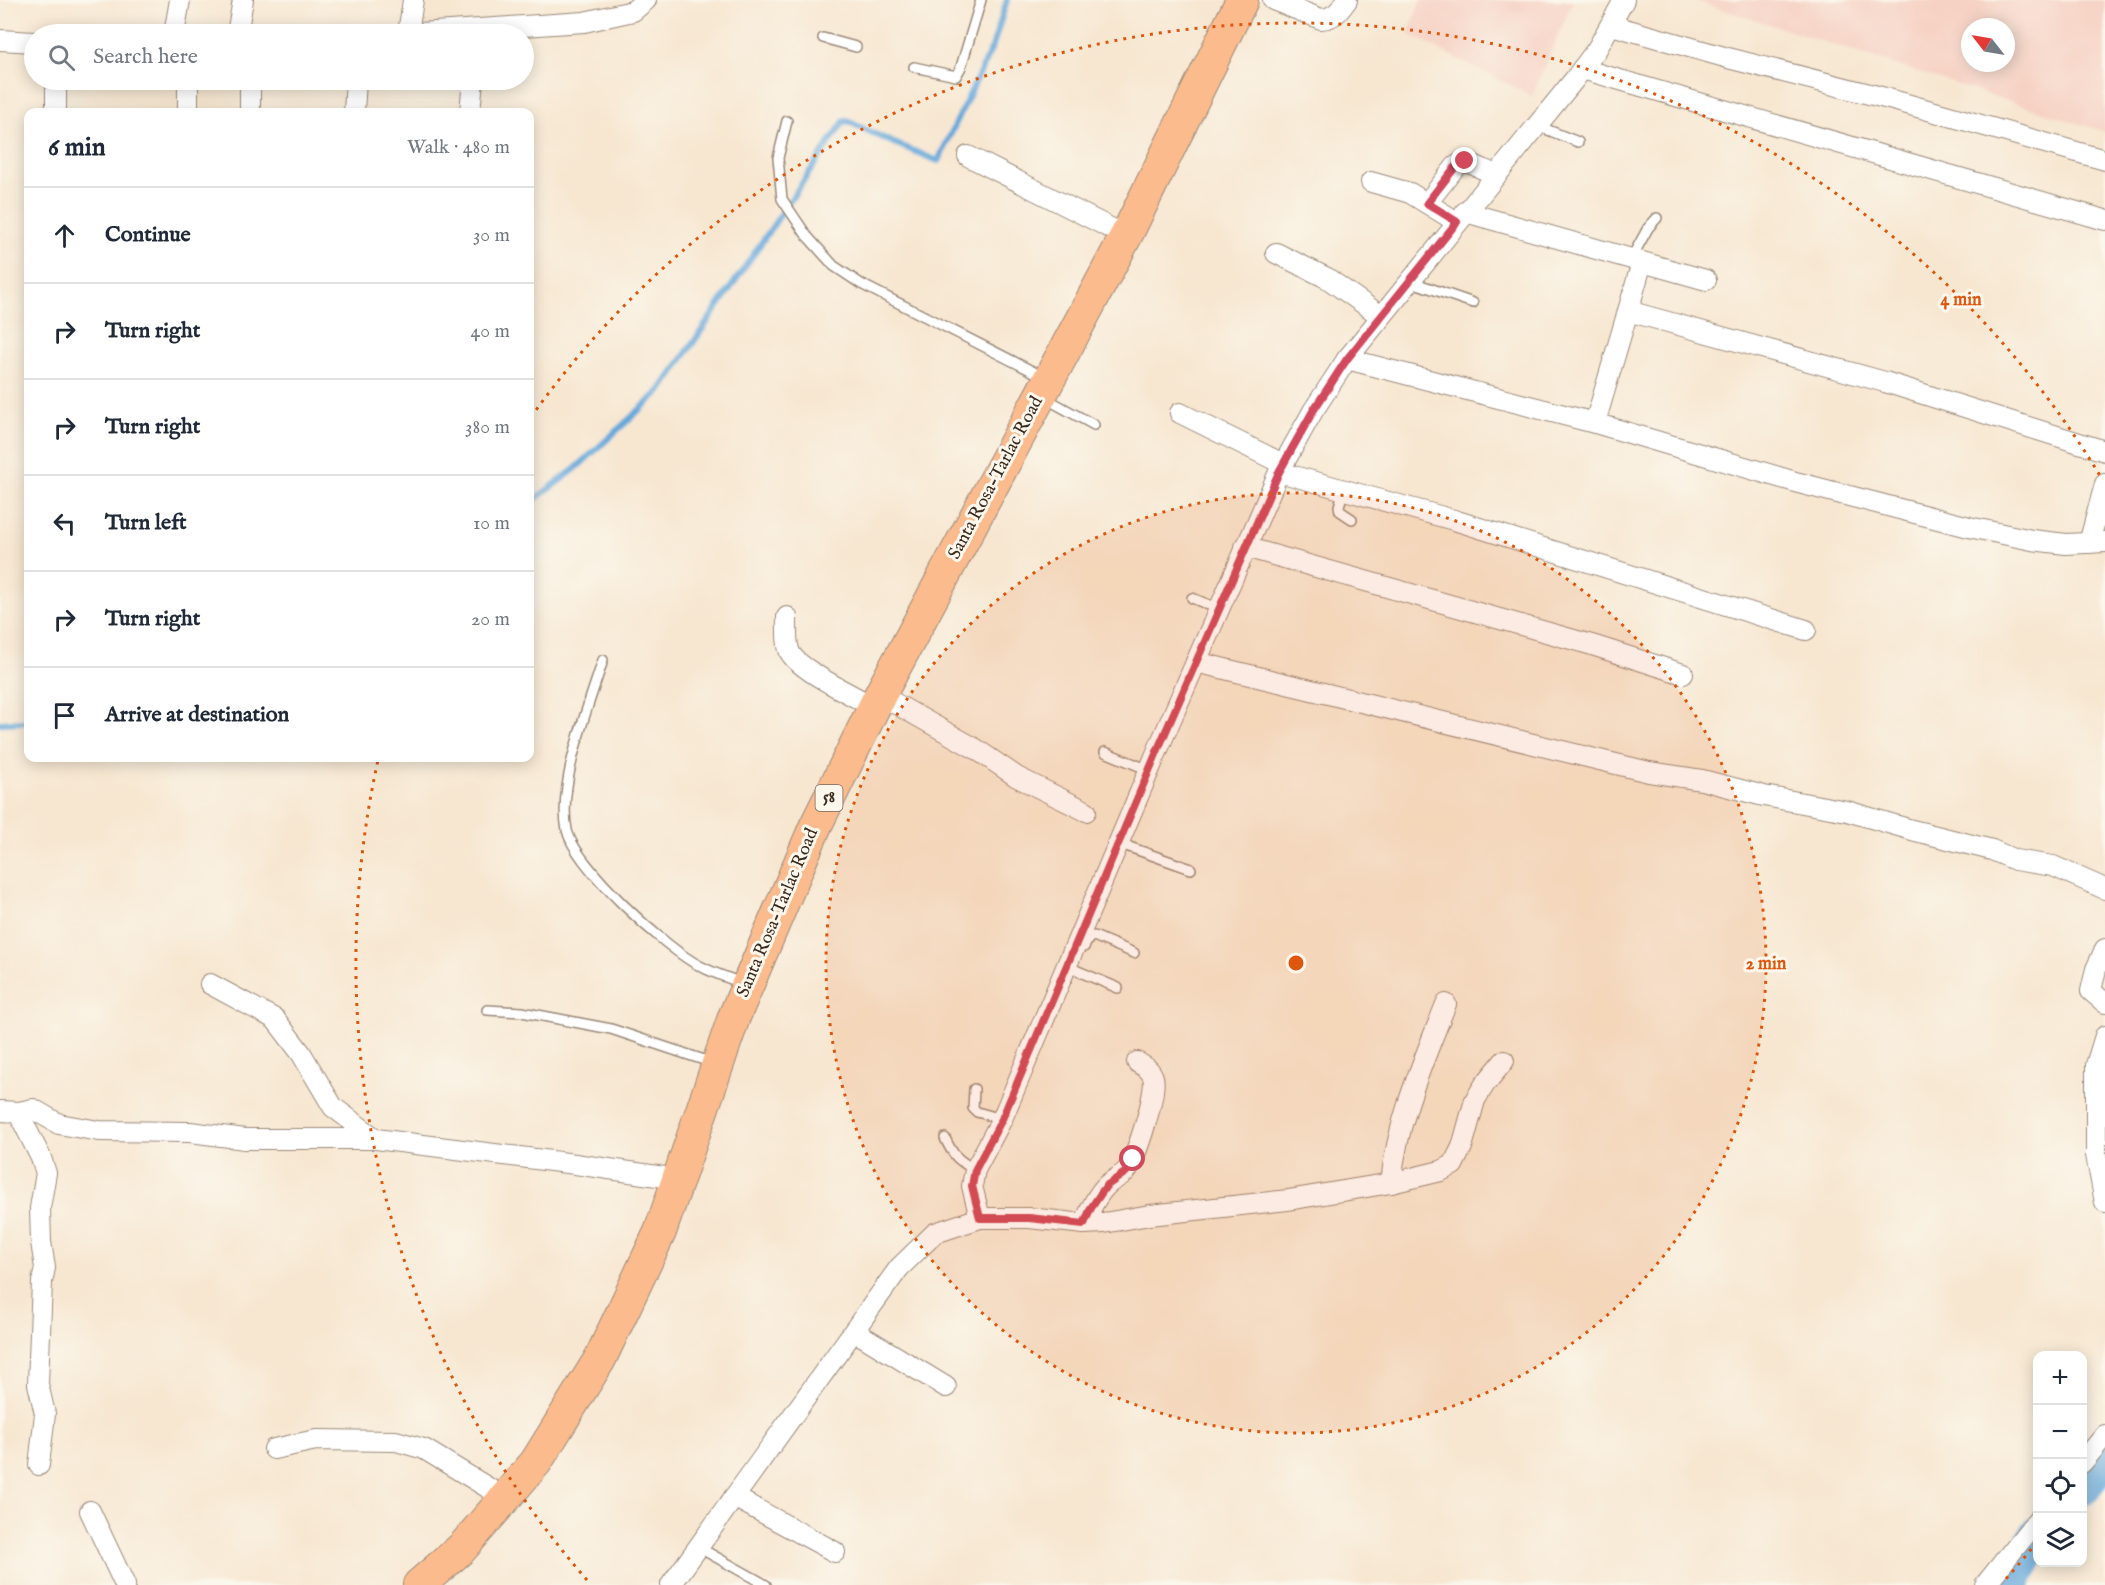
<!DOCTYPE html>
<html lang="en">
<head>
<meta charset="utf-8">
<style>
	body { margin:0; font-family:"IM FELL English",serif; background:#f2f2f3; color:#1f2937 }
	.controls { position:absolute; right:18px; bottom:18px; display:grid; overflow:hidden; border-radius:12px; box-shadow:0 3px 15px #0003 }
	.controls button { width:54px; height:54px; display:grid; place-items:center; padding:0; border:0; border-bottom:2px solid #e0e1e3; background:#fff; color:#1f2937; font:30px sans-serif }
	.compass { position:absolute; left:1961px; top:18px; width:54px; height:54px; border-radius:50%; background:#fff; box-shadow:0 3px 15px #0003; rotate:301deg }
	.stop { position:absolute; width:18px; height:18px; margin:-14px; border:4px solid #d1495b; border-radius:50%; background:#fff }
	.stop.end { background:#d1495b; border-color:#fff; box-shadow:0 2px 6px #0008 }
	.list { margin:0; padding:0; list-style:none }
	h2 { display:flex; justify-content:space-between; align-items:center; height:78px; margin:0; padding:0 24px; font-size:26px }
	h2 small { font-size:20px; font-weight:400; color:#747a83 }
	.list li { display:grid; grid-template-columns:39px 1fr auto; gap:18px; align-items:center; box-sizing:border-box; height:96px; padding:0 24px; border-top:2px solid #e0e1e3 }
	.list b { display:block; font-size:22px; white-space:nowrap }
	.list em { font-size:20px; font-style:normal; color:#747a83 }
	.icon { flex:none; width:33px; height:33px; fill:none; stroke:currentColor; stroke-width:2; stroke-linecap:round; stroke-linejoin:round }
	.map { position:relative; flex:none; width:2105px; height:1585px; overflow:hidden }
	.search { position:absolute; background:#fff; box-shadow:0 3px 15px #0003; left:24px; top:24px; width:510px; height:66px; display:flex; align-items:center; gap:15px; box-sizing:border-box; padding:0 21px; border-radius:33px; color:#747a83; font-size:22px }
	.panel { position:absolute; background:#fff; box-shadow:0 3px 15px #0003; left:24px; top:108px; width:510px; height:654px; border-radius:12px }
	.map>svg:first-child { display:block }
	.built { fill:#f6d2c4; fill-rule:evenodd }
	.lines { fill:none; stroke-linecap:round; stroke-linejoin:round }
	.stream { stroke:#66a8da; stroke-width:6 }
	.river { stroke:#66a8da; stroke-width:36 }
	.service-casing { stroke:#998878; stroke-width:12 }
	.minor-casing { stroke:#998878; stroke-width:22 }
	.trunk-casing { stroke:#998878; stroke-width:34 }
	.service { stroke:#fff; stroke-width:9 }
	.minor { stroke:#fff; stroke-width:20 }
	.trunk { stroke:#fbbb8d; stroke-width:32 }
	.route { stroke:#d1495b; stroke-width:8 }
	.ring { fill:none; stroke:#df570d; stroke-width:3; stroke-dasharray:3 6 }
	.labels { text-anchor:middle; dominant-baseline:central; stroke-width:6; stroke-linejoin:round; paint-order:stroke }
	.shield { fill:#fbf7ec; stroke:#75685c; stroke-width:1.5 }
	.shield-label { font-size:16px; font-weight:bold; fill:#3b2a1e }
	.street-label { font-size:18px; fill:#3b2a1e; stroke:#fbf7ec }
	.centre { fill:#df570d; stroke:#fbf7ec; stroke-width:3 }
	.ring-label { font-size:18px; text-anchor:middle; font-weight:bold; fill:#df570d; stroke:#fbf7ec; stroke-width:6; stroke-linejoin:round; paint-order:stroke }
</style>
</head>
<body>
<div class="map">
<svg width="2105" height="1585" viewBox="0 0 2105 1585">
	<rect width="100%" height="100%" fill="#fbf7ec"/>
	<filter id="ink" filterUnits="userSpaceOnUse"><feTurbulence type="fractalNoise" baseFrequency=".0167" numOctaves="2"/><feDisplacementMap in="SourceGraphic" scale="12" xChannelSelector="R" yChannelSelector="G"/><feConvolveMatrix kernelMatrix="1 2 1 2 8 2 1 2 1" color-interpolation-filters="sRGB"/></filter>
	<filter id="wash" filterUnits="userSpaceOnUse"><feTurbulence type="fractalNoise" baseFrequency=".008" numOctaves="4" result="noise"/><feDisplacementMap in="SourceGraphic" scale="24" xChannelSelector="R" yChannelSelector="G"/><feGaussianBlur stdDeviation="1.35" result="paint"/><feColorMatrix in="noise" values="0 0 0 0 0 0 0 0 0 0 0 0 0 0 0 0 0 1.4 0 .05"/><feComposite in="paint" operator="in"/></filter>
	<g filter="url(#wash)">
		<rect width="100%" height="100%" fill="#f7e7d1"/>
		<g class="built">
			<polygon points="1421,0 1573,0 1532,96 1408,34"/>
			<path d="M1693,0H2105V132ZM1970,27H2006V63H1970Z"/>
		</g>
		<g class="lines">
			<g class="stream">
				<polyline points="530,503 575,469 661,390 845,120 894,143 938,161 993,45 1007,0"/>
				<polyline points="0,723 28,722"/>
			</g>
			<g class="river">
				<polyline points="2082,1488 2095,1471 2105,1463"/>
				<polyline points="2012,1585 2038,1534"/>
			</g>
		</g>
	</g>
	<g filter="url(#ink)">
		<g class="lines">
			<defs>
				<g id="service">
					<polyline points="823,38 856,47"/>
					<polyline points="914,67 956,76 961,67 981,0"/>
					<polyline points="787,121 778,158 782,199 807,236 834,266 861,284 1044,377"/>
					<polyline points="1538,126 1578,142"/>
					<polyline points="1631,259 1648,228 1657,218"/>
					<polyline points="1409,281 1473,303"/>
					<polyline points="1045,398 1094,425"/>
					<polyline points="1344,490 1339,506 1340,511 1352,519"/>
					<polyline points="1192,598 1219,609"/>
					<path d="M603,660C589,705 557,784 567,830C575,866 666,949 700,966C713,973 728,978 742,983"/>
					<polyline points="1105,752 1149,770"/>
					<polyline points="1118,843 1191,869"/>
					<polyline points="1084,947 1089,938 1094,936 1134,953"/>
					<polyline points="1066,966 1118,988"/>
					<polyline points="487,1010 522,1012 611,1029 713,1063"/>
					<polyline points="974,1089 973,1108 977,1112 1002,1119"/>
					<path d="M945,1138C953,1156 958,1160 975,1170"/>
					<polyline points="698,1547 766,1585"/>
				</g>
				<g id="minor">
					<path d="M1273,0L1321,19C1335,18 1339,11 1347,0"/>
					<polyline points="1611,25 1728,58 1889,99 2105,160"/>
					<polyline points="174,34 180,0"/>
					<polyline points="237,34 243,0"/>
					<polyline points="404,34 584,22 633,11 646,0"/>
					<polyline points="408,34 413,0"/>
					<polyline points="0,40 34,42"/>
					<polyline points="1582,69 2105,220"/>
					<polyline points="56,80 56,112"/>
					<polyline points="188,112 188,80"/>
					<polyline points="250,112 250,80"/>
					<polyline points="354,112 356,80"/>
					<polyline points="470,112 473,80"/>
					<polyline points="968,156 1126,236"/>
					<polyline points="1371,182 1410,193 1457,222"/>
					<polyline points="1427,203 1456,166 1465,161 1496,175"/>
					<polyline points="1465,212 1706,280"/>
					<polyline points="1276,253 1327,278 1381,316"/>
					<polyline points="1642,262 1628,311 1885,382 2105,451"/>
					<polyline points="1347,359 1595,423 1799,483 1969,527 2032,540 2066,544 2105,542"/>
					<polyline points="1180,413 1283,464"/>
					<polyline points="1595,423 1628,311"/>
					<polyline points="1279,472 1454,520 1806,630"/>
					<polyline points="2089,543 2105,484"/>
					<polyline points="1245,547 1592,645 1683,674"/>
					<path d="M787,617C787,627 786,640 789,650C794,668 856,697 874,707"/>
					<polyline points="1196,662 1649,772 1702,780 1764,796 1847,811 1912,830 1992,850 2015,860 2053,866 2105,889"/>
					<polyline points="880,695 976,749 1017,777 1086,811"/>
					<polyline points="2105,949 2096,969 2091,991 2105,1003"/>
					<polyline points="210,984 275,1019 301,1053 333,1107 376,1139 575,1164 678,1179"/>
					<polyline points="2105,1036 2096,1065 2096,1155 2105,1202"/>
					<polyline points="0,1111 18,1112 41,1158 46,1173 40,1208 41,1242 45,1268 42,1282 38,1384 45,1414 39,1465"/>
					<polyline points="18,1112 33,1109 59,1124 99,1131 190,1132 245,1139 376,1139"/>
					<path d="M1391,1183C1397,1120 1423,1062 1446,1004"/>
					<polyline points="980,1218 972,1186 975,1170 1002,1119 1159,747 1279,472 1313,411 1347,359 1574,80 1597,49 1624,0"/>
					<path d="M1084,1224C1090,1210 1097,1194 1108,1184C1114,1179 1122,1176 1127,1170C1136,1158 1158,1091 1153,1077C1150,1069 1144,1066 1137,1062"/>
					<polyline points="854,1331 946,1387"/>
					<polyline points="274,1449 316,1440 396,1441 424,1449 505,1498"/>
					<polyline points="2082,1463 2105,1435"/>
					<polyline points="734,1497 835,1552"/>
					<polyline points="90,1511 125,1585"/>
					<polyline points="671,1585 899,1268 935,1233 980,1218 1029,1218 1084,1224 1104,1223 1150,1215 1288,1200 1391,1183 1441,1171 1453,1165 1462,1147 1475,1100 1485,1084 1504,1061"/>
					<polyline points="1985,1585 2038,1519"/>
				</g>
				<polyline id="trunk" points="419,1585 462,1548 536,1462 600,1359 660,1232 734,1017 815,827 880,695 1126,236 1242,0"/>
			</defs>
			<use href="#service" class="service-casing"/>
			<use href="#minor" class="minor-casing"/>
			<use href="#trunk" class="trunk-casing"/>
			<use href="#service" class="service"/>
			<use href="#minor" class="minor"/>
			<use href="#trunk" class="trunk"/>
		</g>
	</g>
	<g class="lines" filter="url(#ink)">
		<polyline class="route" points="1133,1159 1126,1172 1106,1186 1091,1208 1084,1224 1029,1218 980,1218 972,1186 975,1170 1002,1119 1159,747 1279,472 1313,411 1347,359 1457,222 1427,203 1456,166 1465,161"/>
	</g>
	<circle cx="1296" cy="963" r="470" fill="#df570d" fill-opacity=".12"/>
	<g class="ring">
		<circle cx="1296" cy="963" r="470"/>
		<path d="M2037 1542A940 940 0 0 1 2005 1580M587 1580A940 940 0 0 1 378 760M531 417A940 940 0 0 1 2102 479"/>
	</g>
	<g class="labels">
		<rect class="shield" x="815.5" y="785" width="27" height="26" rx="4.5"/>
		<g class="shield-label">
			<text x="829" y="798">58</text>
		</g>
		<g class="street-label">
			<text transform="translate(996 478) rotate(-62)">Santa Rosa-Tarlac Road</text>
			<text transform="translate(778 913) rotate(-67)">Santa Rosa-Tarlac Road</text>
		</g>
	</g>
	<circle cx="1296" cy="963" r="9" class="centre"/>
	<g class="ring-label">
		<text x="1961" y="305">4 min</text>
		<text x="1766" y="969">2 min</text>
	</g>
</svg>
<div class="controls">
<button>+</button>
<button>−</button>
<button><svg class="icon" aria-label="locate" viewBox="0 0 24 24"><circle cx="12" cy="12" r="6"/><path d="M12 2v4M12 18v4M2 12h4M18 12h4"/></svg></button>
<button><svg class="icon" aria-label="layers" viewBox="0 0 24 24"><path d="M12 4l9 5-9 5-9-5zM3 14l9 5 9-5"/></svg></button>
</div>
<svg class="compass" viewBox="-18 -18 36 36"><path d="M0-13l5 13h-10z" fill="#e53935"/><path d="M0 13l5-13h-10z" fill="#747a83"/></svg>
<div class="stop" style="left:1133px;top:1159px"></div>
<div class="stop end" style="left:1465px;top:161px"></div>
<div class="search"><svg class="icon" aria-label="search" viewBox="0 0 24 24"><circle cx="10" cy="10" r="6"/><path d="M15 15l6 6"/></svg>Search here</div>
<section class="panel">
<h2>6 min<small>Walk · 480 m</small></h2>
<ul class="list">
<li><svg class="icon" aria-label="ahead" viewBox="0 0 24 24"><path d="M12 20V5M6 11l6-6 6 6"/></svg><div><b>Continue</b></div><em>30 m</em></li>
<li><svg class="icon" aria-label="right" viewBox="0 0 24 24"><path d="M7 20v-9h11M14 6l5 5-5 5"/></svg><div><b>Turn right</b></div><em>40 m</em></li>
<li><svg class="icon" aria-label="right" viewBox="0 0 24 24"><path d="M7 20v-9h11M14 6l5 5-5 5"/></svg><div><b>Turn right</b></div><em>380 m</em></li>
<li><svg class="icon" aria-label="left" viewBox="0 0 24 24"><path d="M17 20v-9H6M10 6l-5 5 5 5"/></svg><div><b>Turn left</b></div><em>10 m</em></li>
<li><svg class="icon" aria-label="right" viewBox="0 0 24 24"><path d="M7 20v-9h11M14 6l5 5-5 5"/></svg><div><b>Turn right</b></div><em>20 m</em></li>
<li><svg class="icon" aria-label="arrive" viewBox="0 0 24 24"><path d="M6 21V4h12l-3 4 3 4H6"/></svg><div><b>Arrive at destination</b></div></li>
</ul>
</section>
</div>
</body>
</html>
